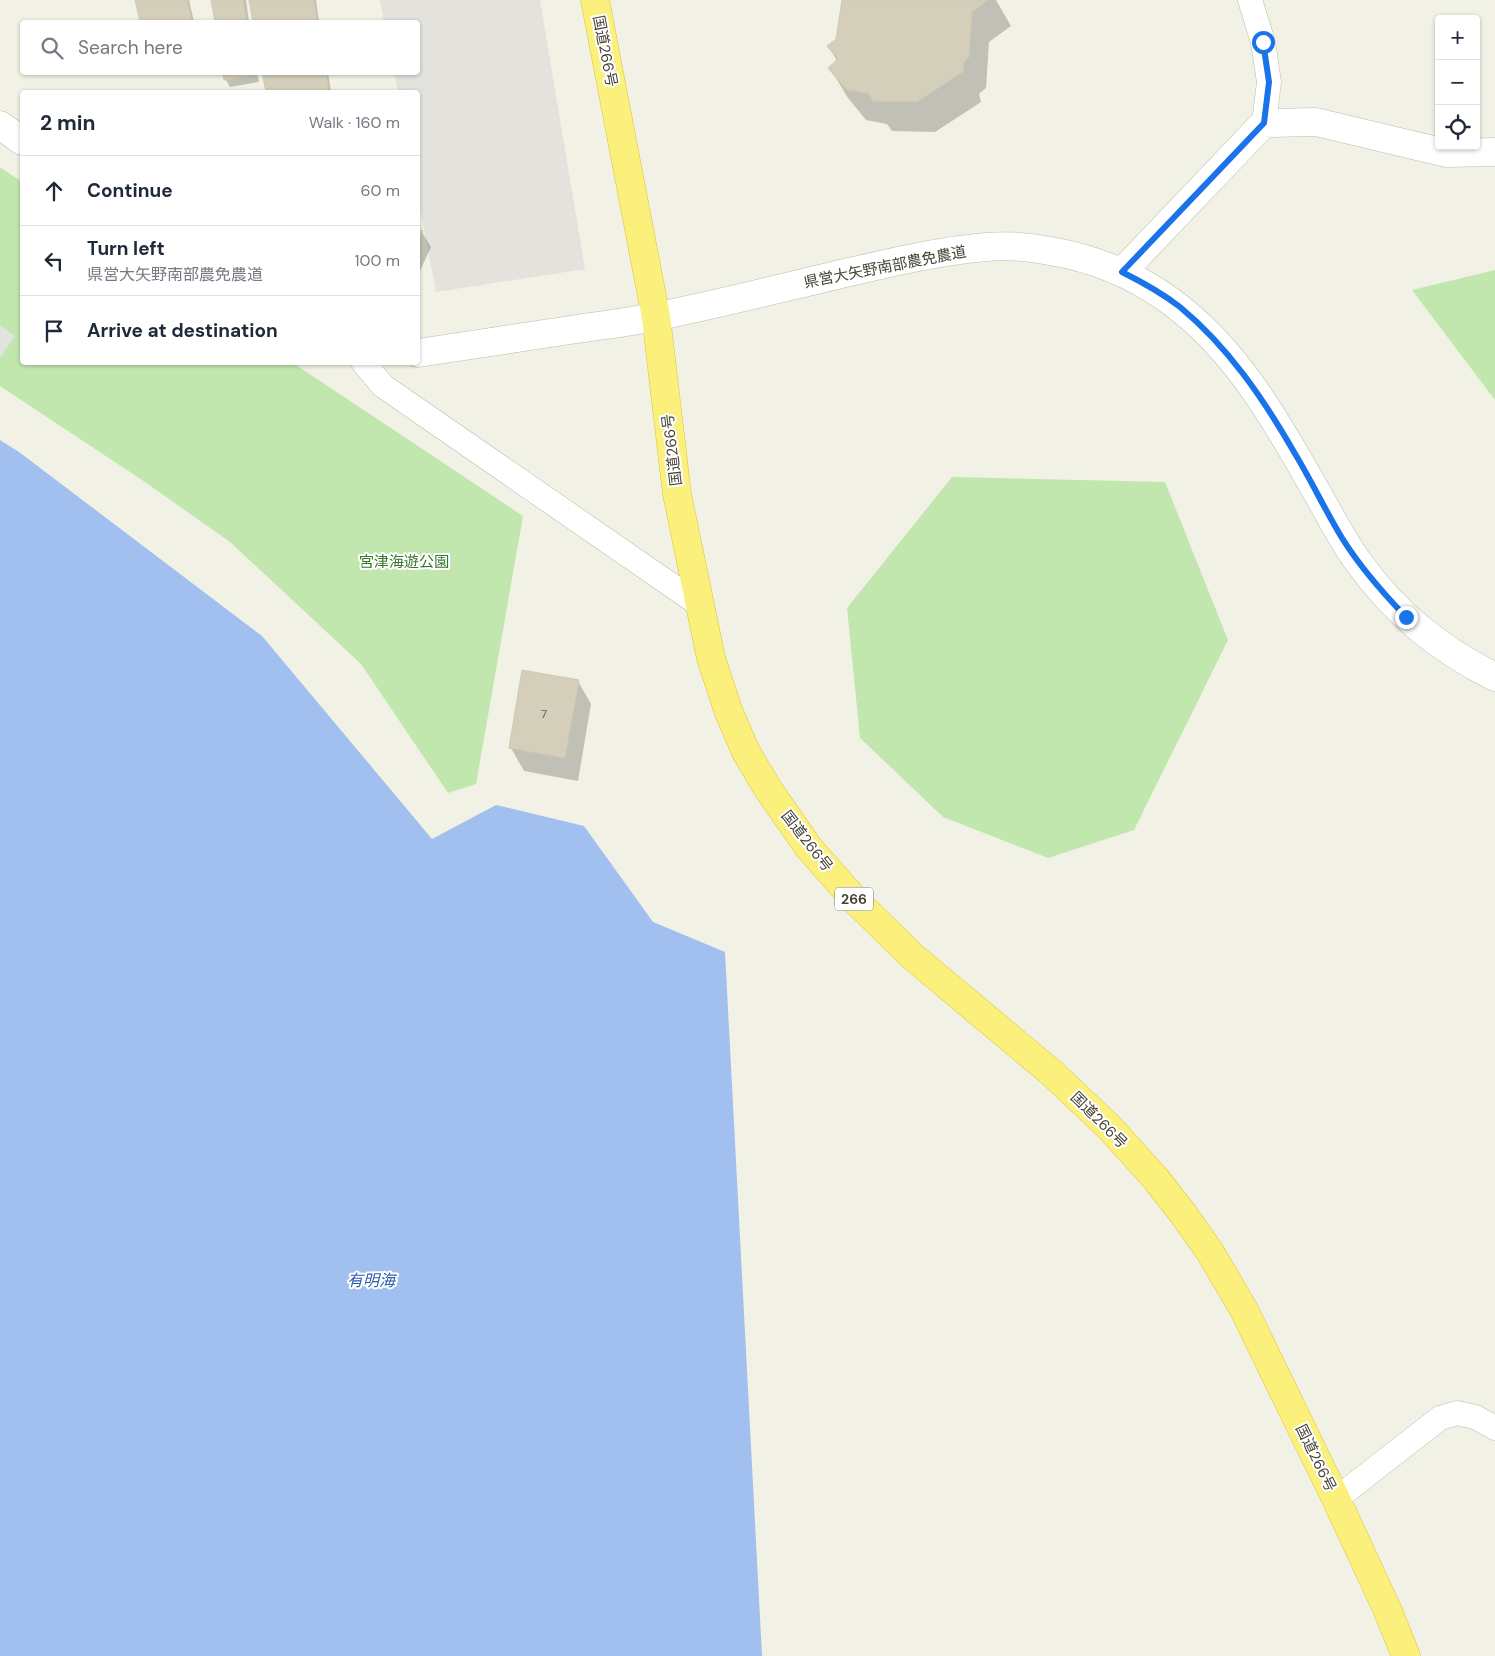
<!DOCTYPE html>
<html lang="en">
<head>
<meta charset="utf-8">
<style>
	body { margin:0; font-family:"DM Sans","Noto Sans JP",sans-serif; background:#f2f2f3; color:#1f2937 }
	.controls { position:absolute; right:15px; top:15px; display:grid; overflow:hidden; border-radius:5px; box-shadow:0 1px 4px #0004 }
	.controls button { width:45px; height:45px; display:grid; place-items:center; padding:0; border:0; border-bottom:1px solid #e0e1e3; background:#fff; color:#1f2937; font:25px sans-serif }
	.stop { position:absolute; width:15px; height:15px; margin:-11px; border:4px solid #1a73e8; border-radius:50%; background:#fff }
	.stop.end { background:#1a73e8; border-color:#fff; box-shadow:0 1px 5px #0008 }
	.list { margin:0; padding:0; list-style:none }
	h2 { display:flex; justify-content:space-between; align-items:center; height:65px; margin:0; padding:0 20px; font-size:21px }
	h2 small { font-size:16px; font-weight:400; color:#747a83 }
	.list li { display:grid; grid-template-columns:32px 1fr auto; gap:15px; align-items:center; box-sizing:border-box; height:70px; padding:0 20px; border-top:1px solid #e0e1e3 }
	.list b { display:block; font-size:19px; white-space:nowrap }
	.list p { margin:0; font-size:16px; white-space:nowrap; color:#747a83 }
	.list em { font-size:16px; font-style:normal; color:#747a83 }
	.icon { flex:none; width:28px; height:28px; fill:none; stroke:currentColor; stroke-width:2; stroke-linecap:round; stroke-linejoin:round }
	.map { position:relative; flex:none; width:1495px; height:1656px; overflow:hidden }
	.search { position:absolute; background:#fff; box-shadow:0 1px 4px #0004; left:20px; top:20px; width:400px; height:55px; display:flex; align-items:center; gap:12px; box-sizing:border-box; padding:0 18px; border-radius:5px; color:#747a83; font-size:19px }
	.panel { position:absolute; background:#fff; box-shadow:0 1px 4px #0004; left:20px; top:90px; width:400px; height:275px; border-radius:5px }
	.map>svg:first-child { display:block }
	.green { fill:#c1e7ae }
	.parking { fill:#e3e2dd }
	.water { fill:#a1bfef }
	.shadow { fill:#0003 }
	.building { fill:#d4cfbb; stroke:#cfc9ae }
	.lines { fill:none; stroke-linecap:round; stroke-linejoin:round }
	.minor-casing { stroke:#bebba8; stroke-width:25 }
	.tertiary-casing { stroke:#bebba8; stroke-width:29 }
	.trunk-casing { stroke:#dcc236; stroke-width:29 }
	.minor { stroke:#fff; stroke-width:24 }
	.tertiary { stroke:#fff; stroke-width:28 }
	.trunk { stroke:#fcf07d; stroke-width:28 }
	.route { stroke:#1a73e8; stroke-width:6 }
	.labels { text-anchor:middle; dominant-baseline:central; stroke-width:4; stroke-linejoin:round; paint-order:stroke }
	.number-label { font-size:12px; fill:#696556 }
	.shield { fill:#fff; stroke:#7d7b72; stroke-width:1 }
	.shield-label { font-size:14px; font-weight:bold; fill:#454235 }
	.street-label { font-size:15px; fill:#454235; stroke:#fff }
	.park-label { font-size:15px; fill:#367629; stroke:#fff }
	.water-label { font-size:16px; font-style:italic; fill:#2f5eaf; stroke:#fff }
</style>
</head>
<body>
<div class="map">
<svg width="1495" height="1656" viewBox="0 0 1495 1656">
	<rect width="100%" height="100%" fill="#f2f1e5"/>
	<g class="green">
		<polygon points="0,167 22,182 22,362 293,363 523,516 476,784 448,793 361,664 230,542 145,482 0,386"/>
		<polygon points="1495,270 1495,400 1412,290"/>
		<polygon points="952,477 1165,482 1228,640 1134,830 1048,858 943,817 860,738 847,608"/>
	</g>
	<g class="parking">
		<polygon points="380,0 540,0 585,269 436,292 418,197 418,92 398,92 394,73 418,72 418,22 384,22"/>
		<polygon points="0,325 15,336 0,358"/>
	</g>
	<polygon class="water" points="0,440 19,452 262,636 432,839 496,805 584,826 653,922 725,952 762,1656 0,1656"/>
	<g class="shadow">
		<polygon points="136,0 189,0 194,22 141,22"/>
		<polygon points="212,0 246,0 249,22 216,22"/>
		<polygon points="251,0 316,0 319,22 255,22"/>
		<polygon points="842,0 996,0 1011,26 989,42 986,88 979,94 981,102 935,132 892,131 887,124 866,120 848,98 830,68 837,61 829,47 837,39 843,2"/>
		<polygon points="224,72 257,72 259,82 230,87 226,80"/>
		<polygon points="264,72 328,72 331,92 267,92"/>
		<polygon points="418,230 422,232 431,247 418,275"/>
		<polygon points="578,681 591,704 578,781 524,771 511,748"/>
	</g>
	<g class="building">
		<polygon points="135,0 187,0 192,22 140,22"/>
		<polygon points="211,0 243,0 247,22 215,22"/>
		<polygon points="249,0 314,0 317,22 253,22"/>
		<polygon points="842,0 988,0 972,12 969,57 963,63 964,71 917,102 873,101 868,93 847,90 828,68 838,59 827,46 836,39"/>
		<polygon points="223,72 255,72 256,75 224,80"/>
		<polygon points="262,72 326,72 329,92 266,92"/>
		<polygon points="418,229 423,231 418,242"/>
		<polygon points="522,670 579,680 565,758 509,748"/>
	</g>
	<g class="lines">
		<defs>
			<g id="minor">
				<polyline points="1250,0 1263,42 1269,82 1264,123"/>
				<polyline points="363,362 383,386 700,605"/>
				<polyline points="1336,1499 1440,1418 1457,1413 1475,1417 1495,1428"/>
			</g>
			<g id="tertiary">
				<polyline points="0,125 22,141"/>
				<polyline points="1122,272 1264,123 1316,122 1446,153 1495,152"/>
				<path d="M418,353C471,345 524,337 577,329C604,325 632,322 659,316C724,303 789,286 854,271C897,261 941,251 986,247C1007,245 1030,247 1050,251C1141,266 1205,318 1256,392C1278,424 1297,457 1316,491C1330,515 1342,540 1359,563C1396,614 1439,649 1495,677"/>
			</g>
			<polyline id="trunk" points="595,0 656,317 677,494 711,658 728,710 746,752 768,789 809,848 856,901 912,956 1053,1074 1110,1128 1156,1179 1184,1215 1210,1252 1244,1310 1336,1499 1387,1609 1406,1656"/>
		</defs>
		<use href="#minor" class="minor-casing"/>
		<use href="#tertiary" class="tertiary-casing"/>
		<use href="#trunk" class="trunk-casing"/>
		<use href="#minor" class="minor"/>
		<use href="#tertiary" class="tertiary"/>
		<use href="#trunk" class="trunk"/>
	</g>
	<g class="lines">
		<path class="route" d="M1263,42L1269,82L1264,123L1122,272C1142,282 1162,293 1180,307C1228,347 1263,398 1294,452C1311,480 1325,510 1342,538C1360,567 1382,592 1406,617"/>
	</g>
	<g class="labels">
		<g class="number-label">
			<text x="544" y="714">7</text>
		</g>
		<rect class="shield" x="835" y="887.5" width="38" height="23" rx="4"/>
		<g class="shield-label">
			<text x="854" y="899">266</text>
		</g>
		<g class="street-label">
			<text transform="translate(605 51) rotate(79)">国道266号</text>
			<text transform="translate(885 267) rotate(-11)">県営大矢野南部農免農道</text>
			<text transform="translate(672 450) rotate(-97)">国道266号</text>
			<text transform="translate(807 841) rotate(52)">国道266号</text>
			<text transform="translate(1099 1120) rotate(45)">国道266号</text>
			<text transform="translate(1316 1458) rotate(64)">国道266号</text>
		</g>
		<g class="park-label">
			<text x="404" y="562">宮津海遊公園</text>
		</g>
		<g class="water-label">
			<text x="371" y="1280">有明海</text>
		</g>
	</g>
</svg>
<div class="controls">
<button>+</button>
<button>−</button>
<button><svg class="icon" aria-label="locate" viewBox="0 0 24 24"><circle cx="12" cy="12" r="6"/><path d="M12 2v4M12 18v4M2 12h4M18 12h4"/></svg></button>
</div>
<div class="stop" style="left:1263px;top:42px"></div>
<div class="stop end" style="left:1406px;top:617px"></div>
<div class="search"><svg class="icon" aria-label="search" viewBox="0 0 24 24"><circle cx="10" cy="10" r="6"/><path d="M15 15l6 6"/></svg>Search here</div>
<section class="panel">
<h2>2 min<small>Walk · 160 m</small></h2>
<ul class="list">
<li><svg class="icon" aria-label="ahead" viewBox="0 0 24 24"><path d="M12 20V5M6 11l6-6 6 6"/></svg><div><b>Continue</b></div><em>60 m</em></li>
<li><svg class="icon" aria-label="left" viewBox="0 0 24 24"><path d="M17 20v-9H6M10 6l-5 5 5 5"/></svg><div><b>Turn left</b><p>県営大矢野南部農免農道</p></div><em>100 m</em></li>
<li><svg class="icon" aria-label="arrive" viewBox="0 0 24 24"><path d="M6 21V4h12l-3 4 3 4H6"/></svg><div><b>Arrive at destination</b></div></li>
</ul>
</section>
</div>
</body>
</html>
